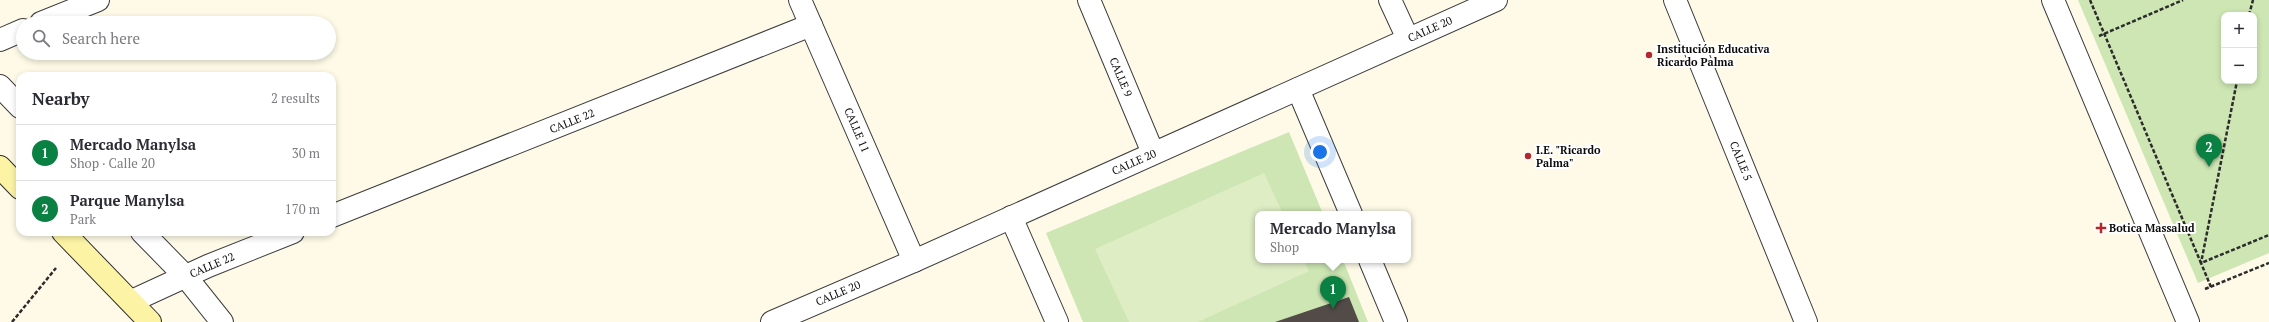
<!DOCTYPE html>
<html lang="en">
<head>
<meta charset="utf-8">
<style>
	body { margin:0; font-family:"PT Serif",serif; background:#f2f2f3; color:#2b2b33 }
	.controls { position:absolute; right:12px; top:12px; display:grid; overflow:hidden; border-radius:8px; box-shadow:0 2px 6px #0003 }
	.controls button { width:36px; height:36px; display:grid; place-items:center; padding:0; border:0; border-bottom:1px solid #e1e1e2; background:#fff; color:#2b2b33; font:20px sans-serif }
	.you { position:absolute; left:1320px; top:152px; width:14px; height:14px; margin:-10px; border:3px solid #fff; border-radius:50%; background:#1a73e8; box-shadow:0 0 0 6px #1a73e833 }
	.badge { display:grid; place-items:center; width:26px; height:26px; border-radius:50%; background:#0b8043; color:#fff; font-size:13px; font-weight:700 }
	.pin { position:absolute; translate:-50% -33px; filter:drop-shadow(0 1px 2px #0008) }
	.pin::after { content:''; position:absolute; top:21px; width:14px; height:12px; background:inherit; clip-path:polygon(0 0,100% 0,50% 100%) }
	.popup { position:absolute; left:1255px; top:211px; width:156px; height:52px; box-sizing:border-box; display:grid; place-content:center; border-radius:8px; background:#fff; filter:drop-shadow(0 1px 3px #0005); font-size:13px; white-space:nowrap; color:#7c7c81 }
	.popup b { font-size:15px; color:#2b2b33 }
	.popup::after { content:''; position:absolute; left:50%; top:100%; margin-left:-8px; border:8px solid transparent; border-top-color:#fff }
	.list { margin:0; padding:0; list-style:none }
	h2 { display:flex; justify-content:space-between; align-items:center; height:52px; margin:0; padding:0 16px; font-size:17px }
	h2 small { font-size:13px; font-weight:400; color:#7c7c81 }
	.list li { display:grid; grid-template-columns:26px 1fr auto; gap:12px; align-items:center; box-sizing:border-box; height:56px; padding:0 16px; border-top:1px solid #e1e1e2 }
	.list b { display:block; font-size:15px; white-space:nowrap }
	.list p { margin:0; font-size:13px; white-space:nowrap; color:#7c7c81 }
	.list em { font-size:13px; font-style:normal; color:#7c7c81 }
	.icon { flex:none; width:22px; height:22px; fill:none; stroke:currentColor; stroke-width:2; stroke-linecap:round; stroke-linejoin:round }
	.map { position:relative; flex:none; width:2269px; height:322px; overflow:hidden }
	.search { position:absolute; background:#fff; box-shadow:0 2px 6px #0003; left:16px; top:16px; width:320px; height:44px; display:flex; align-items:center; gap:10px; box-sizing:border-box; padding:0 14px; border-radius:22px; color:#7c7c81; font-size:15px }
	.panel { position:absolute; background:#fff; box-shadow:0 2px 6px #0003; left:16px; top:72px; width:320px; height:164px; border-radius:12px }
	.map>svg:first-child { display:block }
	.green { fill:#cde6b3; fill-rule:evenodd }
	.pitch { fill:#dfedc5 }
	.building { fill:#524b47 }
	.lines { fill:none; stroke-linecap:round; stroke-linejoin:round }
	.street-casing { stroke:#3d3d3d; stroke-width:24 }
	.secondary-casing { stroke:#2c2c2c; stroke-width:24 }
	.path { stroke:#2c2c2c; stroke-width:2.5; stroke-dasharray:4 2; stroke-linecap:butt }
	.street { stroke:#fff; stroke-width:22 }
	.secondary { stroke:#fcf4a4; stroke-width:22 }
	.poi-dot { fill:#b3282c; stroke:#fff; stroke-width:1.5 }
	.labels { text-anchor:middle; dominant-baseline:central; stroke-width:4; stroke-linejoin:round; paint-order:stroke }
	.street-label { font-size:11px; fill:#0a0a0a; stroke:#fff }
	.poi-label { font-size:11px; font-weight:bold; fill:#0a0a0a; stroke:#fff; text-anchor:start }
</style>
</head>
<body>
<div class="map">
<svg width="2269" height="322" viewBox="0 0 2269 322">
	<rect width="100%" height="100%" fill="#fefae7"/>
	<g class="green">
		<path d="M2078,0H2269V253L2198,283ZM2224,15H2254V81H2224Z"/>
		<polygon points="1289,132 1323,214 1258,214 1258,260 1343,260 1368,322 1083,322 1046,233"/>
	</g>
	<polygon class="pitch" points="1264,173 1283,214 1258,214 1258,260 1304,260 1309,271 1198,322 1129,322 1095,249"/>
	<polygon class="building" points="1349,297 1359,322 1275,322"/>
	<g class="lines">
		<defs>
			<g id="street">
				<polyline points="800,0 914,261"/>
				<polyline points="1089,0 1153,153"/>
				<polyline points="1390,0 1408,39"/>
				<polyline points="1675,0 1806,322"/>
				<polyline points="2053,0 2188,322"/>
				<polyline points="41,23 98,0"/>
				<polyline points="0,40 23,30"/>
				<polyline points="0,86 20,107"/>
				<polyline points="1298,89 1351,214"/>
				<polyline points="332,216 811,25"/>
				<polyline points="1011,217 1057,322"/>
				<polyline points="142,232 186,277 222,322"/>
				<polyline points="1370,260 1396,322"/>
				<polyline points="132,301 208,266 293,232"/>
				<polyline points="772,322 914,261 1496,0"/>
			</g>
			<g id="secondary">
				<polyline points="0,167 20,188"/>
				<polyline points="63,232 150,322"/>
			</g>
		</defs>
		<use href="#street" class="street-casing"/>
		<use href="#secondary" class="secondary-casing"/>
		<g class="path">
			<polyline points="2090,0 2201,263 2269,235"/>
			<polyline points="2249,15 2253,0"/>
			<polyline points="2099,36 2183,0"/>
			<polyline points="2211,287 2201,263 2237,81"/>
			<polyline points="2205,289 2269,263"/>
			<polyline points="12,322 56,268"/>
		</g>
		<use href="#street" class="street"/>
		<use href="#secondary" class="secondary"/>
	</g>
	<g class="poi-dot">
		<circle cx="1649" cy="55" r="4"/>
		<circle cx="1528" cy="156" r="4"/>
		<path d="M2099 222h4v4h4v4h-4v4h-4v-4h-4v-4h4z"/>
	</g>
	<g class="labels">
		<g class="street-label">
			<text transform="translate(1430 29) rotate(-24)">CALLE 20</text>
			<text transform="translate(1121 77) rotate(67)">CALLE 9</text>
			<text transform="translate(572 121) rotate(-22)">CALLE 22</text>
			<text transform="translate(857 130) rotate(67)">CALLE 11</text>
			<text transform="translate(1741 161) rotate(68)">CALLE 5</text>
			<text transform="translate(1134 162) rotate(-24)">CALLE 20</text>
			<text transform="translate(212 265) rotate(-23)">CALLE 22</text>
			<text transform="translate(838 293) rotate(-23)">CALLE 20</text>
		</g>
		<g class="poi-label">
			<text x="1657" y="49">Institución Educativa<tspan x="1657" dy="13">Ricardo Palma</tspan></text>
			<text x="1536" y="150">I.E. "Ricardo<tspan x="1536" dy="13">Palma"</tspan></text>
			<text x="2109" y="228">Botica Massalud</text>
		</g>
	</g>
</svg>
<div class="controls">
<button>+</button>
<button>−</button>
</div>
<div class="you"></div>
<div class="pin badge" style="left:1333px;top:309px">1</div>
<div class="popup"><b>Mercado Manylsa</b>Shop</div>
<div class="pin badge" style="left:2209px;top:167px">2</div>
<div class="search"><svg class="icon" aria-label="search" viewBox="0 0 24 24"><circle cx="10" cy="10" r="6"/><path d="M15 15l6 6"/></svg>Search here</div>
<section class="panel">
<h2>Nearby<small>2 results</small></h2>
<ul class="list">
<li><span class="badge">1</span><div><b>Mercado Manylsa</b><p>Shop · Calle 20</p></div><em>30 m</em></li>
<li><span class="badge">2</span><div><b>Parque Manylsa</b><p>Park</p></div><em>170 m</em></li>
</ul>
</section>
</div>
</body>
</html>
